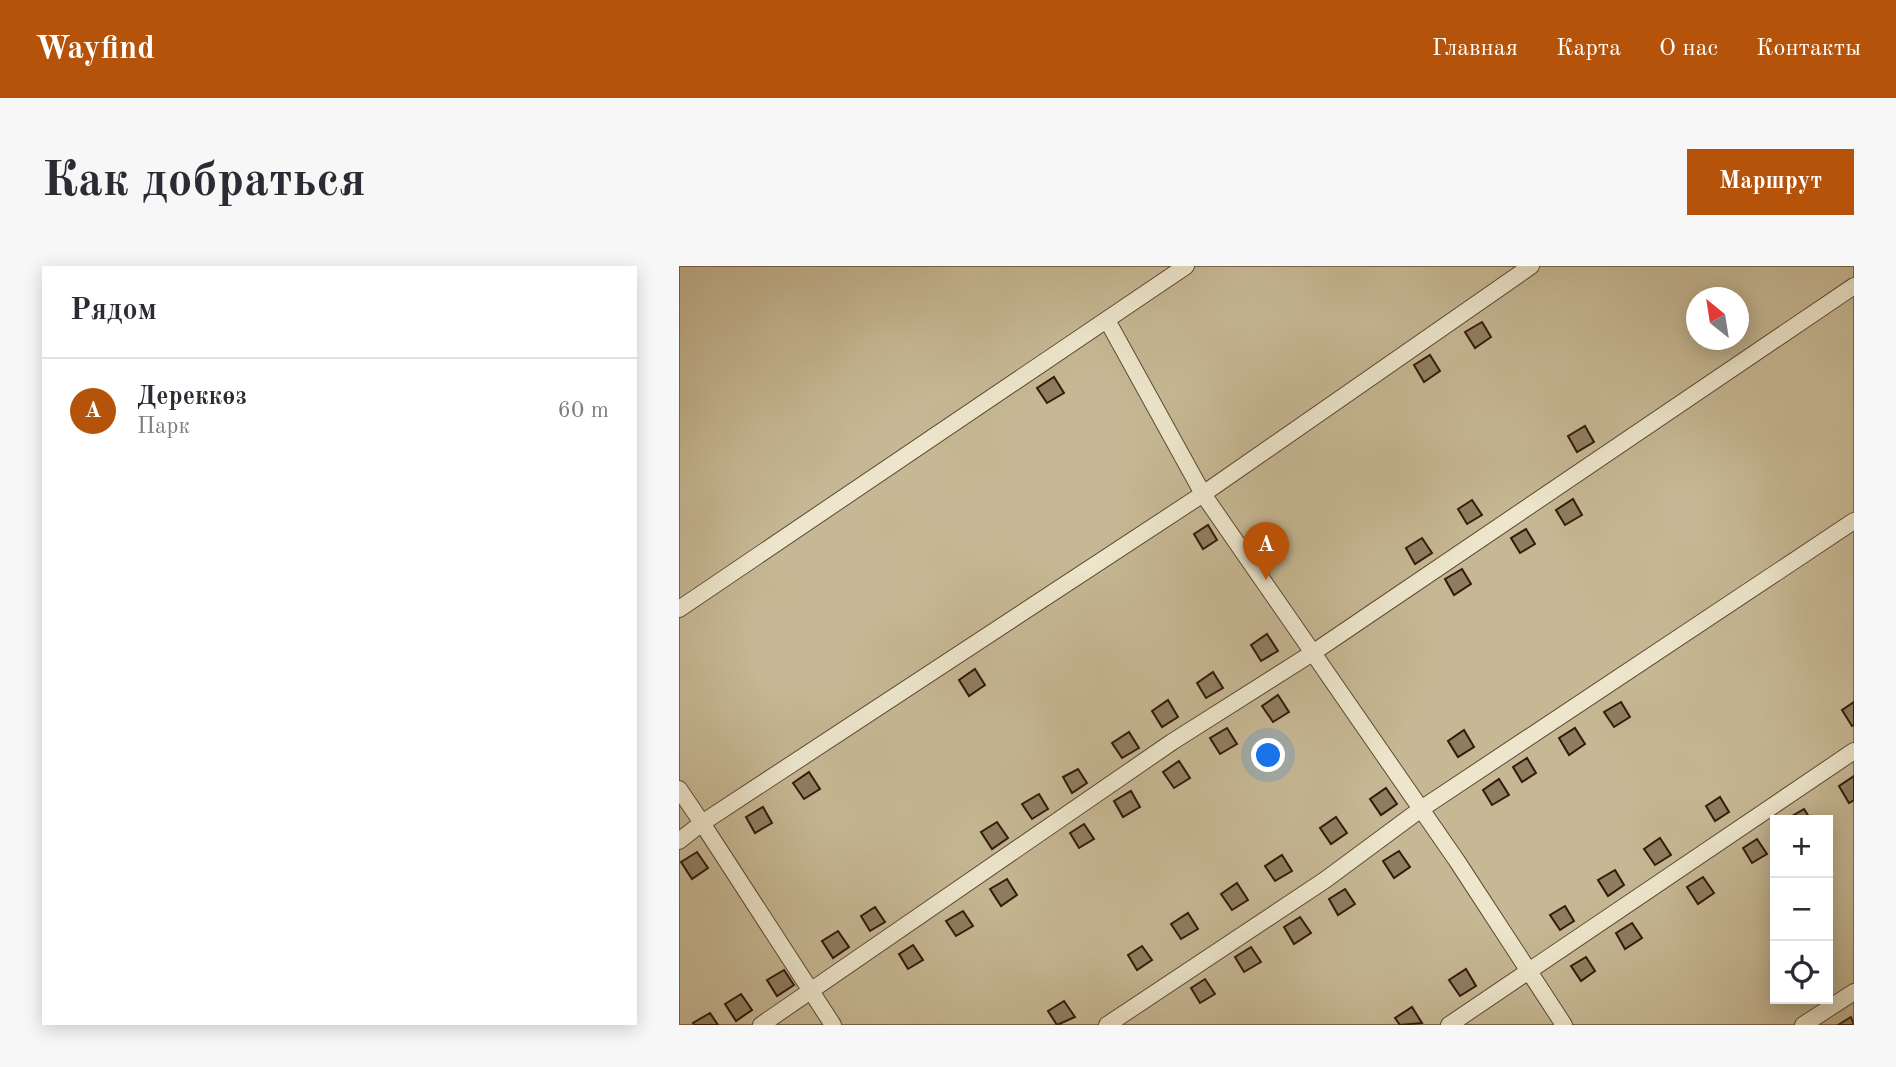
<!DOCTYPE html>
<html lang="ru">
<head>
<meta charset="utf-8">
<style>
	body { margin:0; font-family:"Old Standard TT",serif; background:#f7f7f7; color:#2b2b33 }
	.controls { position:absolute; right:21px; bottom:21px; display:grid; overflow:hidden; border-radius:0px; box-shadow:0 4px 18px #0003 }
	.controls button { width:63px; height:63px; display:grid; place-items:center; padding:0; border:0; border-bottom:2px solid #e1e1e2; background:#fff; color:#2b2b33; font:35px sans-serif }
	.compass { position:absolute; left:1007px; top:21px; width:63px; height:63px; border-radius:50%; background:#fff; box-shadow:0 4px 18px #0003; rotate:330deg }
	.you { position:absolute; left:590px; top:490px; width:24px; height:24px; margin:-18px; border:5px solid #fff; border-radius:50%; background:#1a73e8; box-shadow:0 0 0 10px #1a73e833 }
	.badge { display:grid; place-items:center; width:46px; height:46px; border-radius:50%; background:#b45309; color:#fff; font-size:23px; font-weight:700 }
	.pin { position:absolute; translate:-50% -58px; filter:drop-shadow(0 2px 4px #0008) }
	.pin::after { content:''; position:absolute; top:37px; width:24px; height:21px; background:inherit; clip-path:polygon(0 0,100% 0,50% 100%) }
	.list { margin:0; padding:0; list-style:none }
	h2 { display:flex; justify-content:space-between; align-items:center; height:91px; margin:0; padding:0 28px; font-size:30px }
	h2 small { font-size:23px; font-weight:400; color:#7c7c81 }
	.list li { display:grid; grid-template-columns:46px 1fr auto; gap:21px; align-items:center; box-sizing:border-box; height:105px; padding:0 28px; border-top:2px solid #e1e1e2 }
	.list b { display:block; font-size:26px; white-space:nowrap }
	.list p { margin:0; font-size:23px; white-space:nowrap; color:#7c7c81 }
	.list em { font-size:23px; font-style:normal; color:#7c7c81 }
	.icon { flex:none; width:38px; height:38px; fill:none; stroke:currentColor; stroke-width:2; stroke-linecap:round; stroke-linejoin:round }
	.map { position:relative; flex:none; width:1175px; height:759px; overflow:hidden; border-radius:0px }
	header { display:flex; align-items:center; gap:42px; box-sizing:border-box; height:98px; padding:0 35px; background:#b45309; color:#fff }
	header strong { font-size:33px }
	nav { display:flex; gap:38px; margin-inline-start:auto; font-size:24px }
	.intro { display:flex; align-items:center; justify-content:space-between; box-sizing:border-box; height:168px; padding:0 42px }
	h1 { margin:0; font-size:49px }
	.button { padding:18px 32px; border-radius:0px; background:#b45309; color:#fff; font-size:24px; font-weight:700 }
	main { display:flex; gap:42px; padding:0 42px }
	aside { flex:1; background:#fff; border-radius:0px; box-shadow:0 4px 18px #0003 }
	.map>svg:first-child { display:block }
	.green { fill:#c6b894; stroke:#7c684e; stroke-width:2; fill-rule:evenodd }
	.building { fill:#8f7d60; stroke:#331909; stroke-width:2 }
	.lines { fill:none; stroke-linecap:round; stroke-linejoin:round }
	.street-casing { stroke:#5f4933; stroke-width:18 }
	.street { stroke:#ede6cc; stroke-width:16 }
</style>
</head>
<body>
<header>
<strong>Wayfind</strong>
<nav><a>Главная</a><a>Карта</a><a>О нас</a><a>Контакты</a></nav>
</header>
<div class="intro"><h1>Как добраться</h1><a class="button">Маршрут</a></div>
<main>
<aside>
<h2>Рядом<small></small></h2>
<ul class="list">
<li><span class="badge">A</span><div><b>Дереккөз</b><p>Парк</p></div><em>60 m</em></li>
</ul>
</aside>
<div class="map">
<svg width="1175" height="759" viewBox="0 0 1175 759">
	<rect width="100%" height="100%" fill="#e4d9b1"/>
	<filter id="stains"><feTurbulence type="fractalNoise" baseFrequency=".00286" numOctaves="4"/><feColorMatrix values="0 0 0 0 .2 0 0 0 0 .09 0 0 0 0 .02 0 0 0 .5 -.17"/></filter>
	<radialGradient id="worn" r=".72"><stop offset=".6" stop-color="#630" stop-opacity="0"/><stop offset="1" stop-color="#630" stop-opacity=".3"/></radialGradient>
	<path class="green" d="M0,0H1175V759H0ZM1017,32H1059V74H1017ZM1096,554H1149V733H1096Z"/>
	<g class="building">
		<polygon points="803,56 812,71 796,82 786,66"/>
		<polygon points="751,89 761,105 745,116 735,99"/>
		<polygon points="375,111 385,127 368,137 358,122"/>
		<polygon points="906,160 915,176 898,186 889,170"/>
		<polygon points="894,233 903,249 886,259 877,244"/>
		<polygon points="793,234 803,249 788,258 779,243"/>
		<polygon points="529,259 538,274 524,283 515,268"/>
		<polygon points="847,263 856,278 841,287 832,272"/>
		<polygon points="743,272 753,287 736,298 727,282"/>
		<polygon points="783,303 792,318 775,329 766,313"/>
		<polygon points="588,368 599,385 582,395 572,379"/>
		<polygon points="296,403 306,419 290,430 280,414"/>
		<polygon points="534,406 544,422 527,432 518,417"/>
		<polygon points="599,429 610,446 594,456 583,440"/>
		<polygon points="489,434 499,451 483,461 473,445"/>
		<polygon points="942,436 951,451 935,461 925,446"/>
		<polygon points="1175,436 1175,459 1173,460 1163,444"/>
		<polygon points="548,462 558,478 541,488 531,472"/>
		<polygon points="896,462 906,478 890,489 880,472"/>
		<polygon points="785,464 795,481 779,491 769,475"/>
		<polygon points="450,466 460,482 443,492 433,477"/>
		<polygon points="848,492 857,507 843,516 834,501"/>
		<polygon points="500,495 511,512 495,522 484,506"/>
		<polygon points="399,503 408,517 393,527 384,511"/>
		<polygon points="130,506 141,523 125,533 114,517"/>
		<polygon points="1175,510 1175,534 1170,537 1160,520"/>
		<polygon points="820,513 830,529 813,539 804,524"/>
		<polygon points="707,522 718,538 702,549 691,533"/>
		<polygon points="452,525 461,541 444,551 435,535"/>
		<polygon points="360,528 369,543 353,553 343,538"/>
		<polygon points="1041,531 1050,546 1036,555 1027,540"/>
		<polygon points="84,541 93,557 76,567 67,551"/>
		<polygon points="1125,543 1132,554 1109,554 1108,553"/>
		<polygon points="657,551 668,567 652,578 641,562"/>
		<polygon points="318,556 329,572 313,583 302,566"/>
		<polygon points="405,558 415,573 400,582 391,567"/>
		<polygon points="981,572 992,589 976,599 965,583"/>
		<polygon points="1078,573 1088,588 1073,597 1064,582"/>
		<polygon points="720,585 731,601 715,612 704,595"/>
		<polygon points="18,586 29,602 13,613 2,596"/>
		<polygon points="603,589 613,605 596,615 586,600"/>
		<polygon points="936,604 945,619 929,630 919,614"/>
		<polygon points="1024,611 1035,627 1019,638 1008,621"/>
		<polygon points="328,613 338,629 322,640 311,623"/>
		<polygon points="558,617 569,634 553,644 542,628"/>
		<polygon points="666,623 676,638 659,649 650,633"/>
		<polygon points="886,640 895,655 881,664 871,649"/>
		<polygon points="196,641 206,656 191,665 182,650"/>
		<polygon points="284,645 294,660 277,670 267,655"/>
		<polygon points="509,647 519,663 502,673 492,658"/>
		<polygon points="621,651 632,667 615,678 605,661"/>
		<polygon points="953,657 963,672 946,683 937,667"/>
		<polygon points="159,665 170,681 154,692 143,675"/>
		<polygon points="234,679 244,694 229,703 220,688"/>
		<polygon points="463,680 473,694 458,704 449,689"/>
		<polygon points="572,681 582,696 565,706 556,691"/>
		<polygon points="907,691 916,705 902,715 892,700"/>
		<polygon points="787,703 797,720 781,730 770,714"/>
		<polygon points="105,704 115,719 98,730 88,714"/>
		<polygon points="526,713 536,728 521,737 512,722"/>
		<polygon points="62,728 73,744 57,755 46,738"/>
		<polygon points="385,735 396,751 378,759 369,745"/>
		<polygon points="733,741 743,757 721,759 716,752"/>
		<polygon points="31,747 39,759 15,759 14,757"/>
		<polygon points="1172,751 1175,759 1159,759"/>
	</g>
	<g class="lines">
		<defs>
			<g id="street">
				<polyline points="852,0 524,228 778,595 885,759"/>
				<polyline points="0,343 507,0"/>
				<polyline points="0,523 23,557 0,575"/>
				<polyline points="82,759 493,476 635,386 1175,20"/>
				<polyline points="154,759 23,557 524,228 428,54"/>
				<polyline points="428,759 646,614 742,543 1175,255"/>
				<polyline points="770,759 1175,485"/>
				<polyline points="1124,759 1175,726"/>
			</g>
		</defs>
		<use href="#street" class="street-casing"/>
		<use href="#street" class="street"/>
	</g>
	<rect width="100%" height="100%" filter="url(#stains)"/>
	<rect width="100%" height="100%" fill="url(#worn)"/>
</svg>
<div class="controls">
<button>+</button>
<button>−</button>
<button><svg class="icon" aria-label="locate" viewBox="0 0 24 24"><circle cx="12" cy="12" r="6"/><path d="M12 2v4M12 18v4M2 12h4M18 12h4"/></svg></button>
</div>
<svg class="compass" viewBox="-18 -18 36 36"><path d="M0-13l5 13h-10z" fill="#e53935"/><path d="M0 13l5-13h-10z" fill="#7c7c81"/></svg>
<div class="you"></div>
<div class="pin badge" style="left:587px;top:314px">A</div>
</div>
</main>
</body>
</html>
